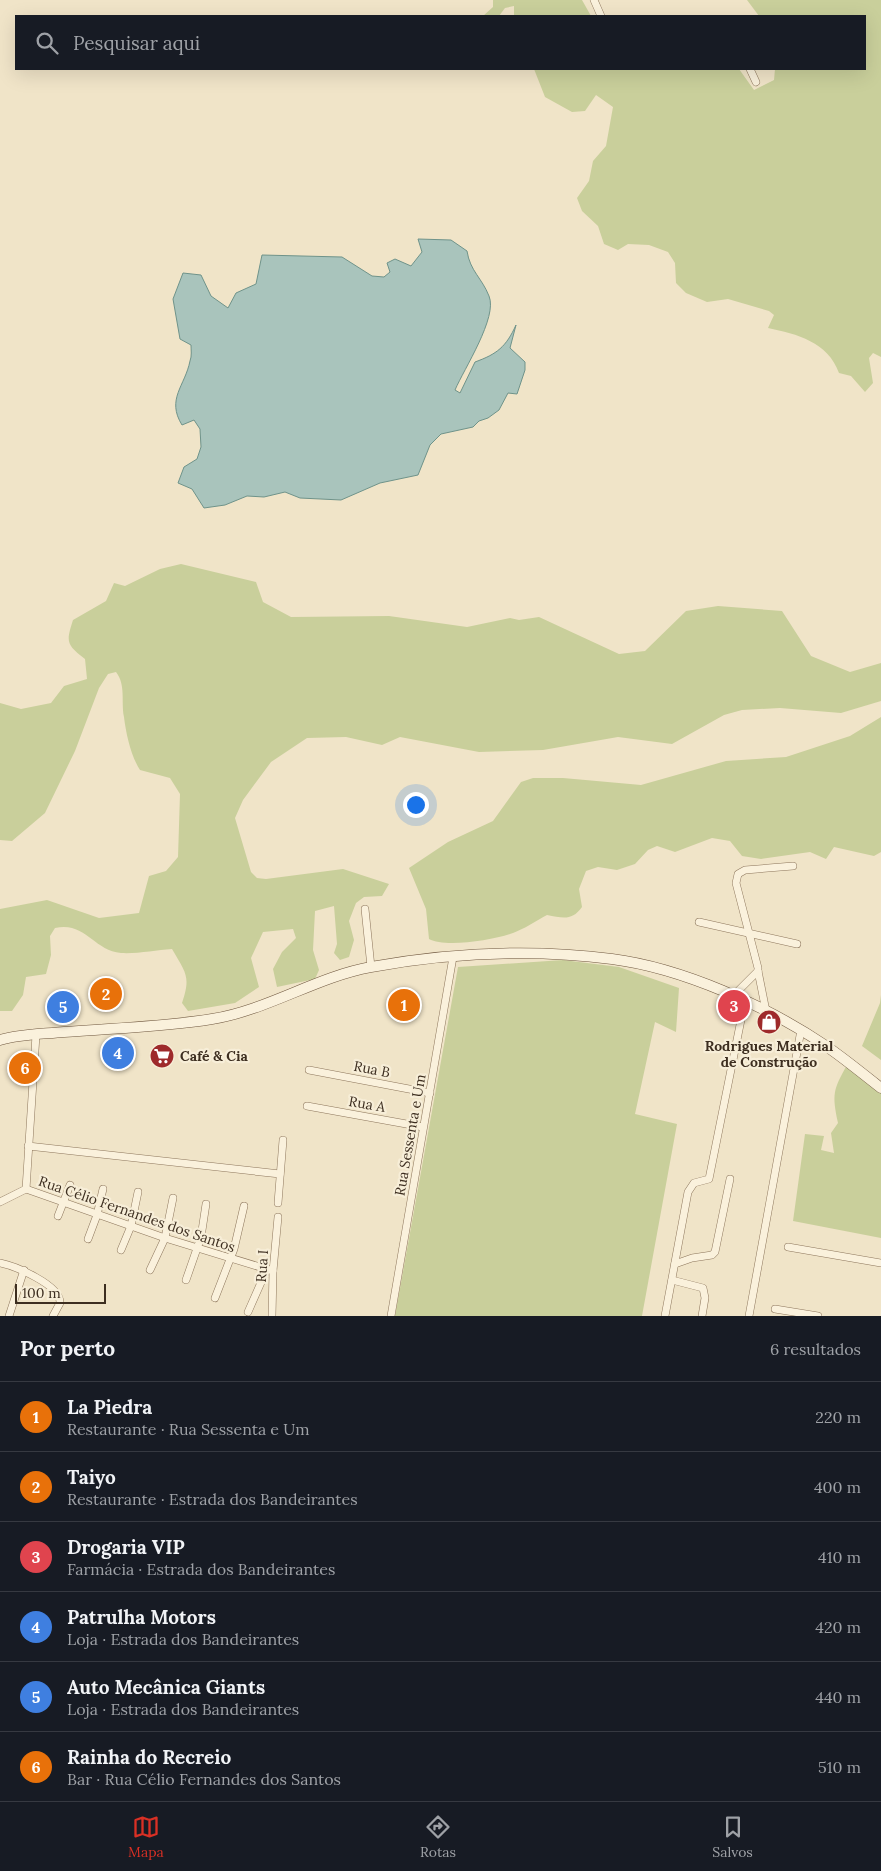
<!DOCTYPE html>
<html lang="pt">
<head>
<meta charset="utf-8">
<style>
	body { margin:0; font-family:Lora,serif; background:#242831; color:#f1f3f6 }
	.scale { position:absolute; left:15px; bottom:12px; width:91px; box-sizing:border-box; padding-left:5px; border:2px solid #3d2e20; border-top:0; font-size:14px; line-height:18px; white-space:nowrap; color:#3d2e20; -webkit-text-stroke:4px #f7eed8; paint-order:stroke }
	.you { position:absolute; left:415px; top:804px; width:18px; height:18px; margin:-12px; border:4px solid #fff; border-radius:50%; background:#1a73e8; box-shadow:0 0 0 8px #1a73e833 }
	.badge { display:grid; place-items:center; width:32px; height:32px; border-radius:50%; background:#d93025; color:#fff; font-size:16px; font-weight:700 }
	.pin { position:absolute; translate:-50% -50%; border:2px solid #fff; box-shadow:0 1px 5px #0006 }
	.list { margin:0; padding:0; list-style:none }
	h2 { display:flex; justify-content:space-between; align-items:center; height:65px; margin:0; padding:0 20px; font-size:21px }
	h2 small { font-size:16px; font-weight:400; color:#9ea1a6 }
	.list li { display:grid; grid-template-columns:32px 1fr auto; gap:15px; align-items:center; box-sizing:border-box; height:70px; padding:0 20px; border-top:1px solid #363941 }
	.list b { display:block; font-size:19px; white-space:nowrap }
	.list p { margin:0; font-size:16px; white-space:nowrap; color:#9ea1a6 }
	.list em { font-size:16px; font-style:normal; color:#9ea1a6 }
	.icon { flex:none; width:28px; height:28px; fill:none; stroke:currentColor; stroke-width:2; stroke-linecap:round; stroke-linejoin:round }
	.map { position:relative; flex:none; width:881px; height:1316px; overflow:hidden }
	.search { position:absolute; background:#171b24; box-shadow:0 5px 20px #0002; left:15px; right:15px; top:15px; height:55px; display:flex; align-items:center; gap:12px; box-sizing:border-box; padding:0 18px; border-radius:0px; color:#9ea1a6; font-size:19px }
	.sheet { height:485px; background:#171b24 }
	nav { display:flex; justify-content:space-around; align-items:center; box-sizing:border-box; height:70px; border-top:1px solid #363941; background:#171b24; font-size:14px; color:#9ea1a6 }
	nav a { display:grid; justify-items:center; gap:2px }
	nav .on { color:#d93025 }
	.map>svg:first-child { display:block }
	.green { fill:#c9cf9b }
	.water { fill:#a9c4bc; stroke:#6f938a }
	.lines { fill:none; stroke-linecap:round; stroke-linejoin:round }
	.street-casing { stroke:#8d765c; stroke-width:8 }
	.secondary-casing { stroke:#6f573f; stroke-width:11 }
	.street { stroke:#faf1dc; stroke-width:7 }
	.secondary { stroke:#faf1dc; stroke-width:10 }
	.labels { text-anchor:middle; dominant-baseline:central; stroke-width:4.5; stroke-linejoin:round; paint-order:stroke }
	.poi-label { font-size:14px; font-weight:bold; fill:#3d2e20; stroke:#f7eed8 }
	.street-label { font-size:14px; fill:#3d2e20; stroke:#f7eed8 }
</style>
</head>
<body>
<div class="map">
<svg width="881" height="1316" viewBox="0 0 881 1316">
	<rect width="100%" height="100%" fill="#f0e4c8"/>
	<g class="green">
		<polygon points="493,0 582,0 591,16 514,16 514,6 505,8 499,16 483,16 493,7"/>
		<path d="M747,0H881V357L873,353L869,358L873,383L865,392L851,376L839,373C828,342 797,334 768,328L774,315L769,311L728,299L707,302L686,293L676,283L675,263L668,252L649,245L628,244L618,250L604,244L598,226L582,211L577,198L589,181L593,161L606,146L613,107L596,95L585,111L572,112L545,97L534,69H739L754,90L774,80L775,69H865V16H759Z"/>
		<path d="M181,564L256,582L263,602L291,617L389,616L467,627L510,618L519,620L539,617L619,654L645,651L686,611L718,606L782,611L811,656L850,672L881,663V701L841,713L780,708L742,710L724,715L672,744L618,737L543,750L479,752L400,737L382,745L346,737L307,738L271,762L243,800L235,818L251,872L257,878L266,879L343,869L389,884L382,896L364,897L356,903L349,921L354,940L349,957L340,960L334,953L337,944L334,906L315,911L313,950L319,970L315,979L277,987L273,969L282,952L296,938L293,929L263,932L251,958L259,987L235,1003L188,1011L182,1003C191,977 186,973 172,949C156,950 137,954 121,953C93,950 85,921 55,928L50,936L51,955L46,974L26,977L23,995L12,1011H0V909L47,900L99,918L139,913L149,876L166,871L178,857L180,794L170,778L140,770C131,756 126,734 124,717C121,701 126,685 116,672L108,674L99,688L75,751L45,813L12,841L0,840V703L21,709L51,703L64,686L87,679L85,659C66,644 66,642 73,620L106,601L114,583L125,586L160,569Z"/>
		<path d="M881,717V852L874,856L834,847L826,859L810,852L761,859L742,856L730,841L712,838L675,852L657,846L648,850L635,864L617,870L598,867L586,871L579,889L582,907C572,921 563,918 547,915C536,921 524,929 513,933C494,940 445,948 429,939L426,909L409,868L448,842L493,821L521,782L533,778H563L641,785L726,761L786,757L850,736Z"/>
		<polygon points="563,960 619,967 679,988 676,1032 655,1022 635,1114 677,1124 642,1316 395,1316 458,967"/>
		<polygon points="881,995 881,1060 862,1046 880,1003"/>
		<path d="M847,1065L881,1092V1238L793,1221L805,1134L824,1136L821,1150L834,1153L831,1133L838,1123C832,1094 833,1090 847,1065Z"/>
	</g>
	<path class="water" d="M418,239L451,240L467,251C470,271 482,278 489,296C498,317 464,369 455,390L460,393L475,362C497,354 506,347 516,325L510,348L525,362V370L517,394L508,393L499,410L488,418L479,421L473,427L441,434L430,445L418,475L380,483L341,500L300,498L285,492L264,497L247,496L225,505L204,508L192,489L178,483L184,467L197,459L201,447L200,429L194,420L182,425C166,399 185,386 190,361C192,356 191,350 191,345L180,339L173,299L183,273L201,275L211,296L228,308L236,293L256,284L262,255L342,257L372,276L384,277L390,272L387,263L395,259L411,266L422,252Z"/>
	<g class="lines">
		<defs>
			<g id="street">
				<polyline points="594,0 601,16"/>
				<polyline points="750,69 756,82"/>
				<polyline points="365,909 371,967"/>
				<polyline points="699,922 797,944"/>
				<polyline points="758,968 736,883 738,874 745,870 793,866"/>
				<polyline points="758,971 766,1011"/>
				<polyline points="734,995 758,971"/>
				<polyline points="309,1070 430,1093"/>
				<polyline points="307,1106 423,1127"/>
				<polyline points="28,1146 280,1174"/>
				<polyline points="26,1189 165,1238 273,1271"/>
				<polyline points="26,1189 36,1035"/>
				<polyline points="0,1202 26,1189"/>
				<polyline points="278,1203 283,1140"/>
				<polyline points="58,1216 70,1185"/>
				<polyline points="88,1239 97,1215 103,1189"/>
				<polyline points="788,1247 881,1263"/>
				<polyline points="121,1250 131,1226 138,1192"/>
				<path d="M0,1263C15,1266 61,1285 60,1303L53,1316"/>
				<polyline points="675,1264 692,1258 712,1255 715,1252 730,1179"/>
				<polyline points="150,1270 165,1238 173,1198"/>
				<polyline points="186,1280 201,1237 206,1204"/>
				<polyline points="672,1280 703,1288 705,1298 702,1316"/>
				<polyline points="215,1298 234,1249 244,1206"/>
				<polyline points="775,1309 818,1316"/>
				<polyline points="248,1312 267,1269"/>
				<polyline points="9,1316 24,1270"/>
				<polyline points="272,1316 273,1271 278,1217"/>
				<polyline points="391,1316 453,957"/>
				<polyline points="665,1316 688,1192 694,1183 709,1179 745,1000"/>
				<polyline points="749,1316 801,1030"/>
			</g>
			<path id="secondary" d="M0,1040C20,1034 44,1034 64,1032C114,1028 164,1027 212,1019C268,1010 316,977 371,967C449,953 533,949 612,959C682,968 767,1006 826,1046C845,1059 863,1074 881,1088"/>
		</defs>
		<use href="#street" class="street-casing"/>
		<use href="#secondary" class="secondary-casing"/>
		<use href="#street" class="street"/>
		<use href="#secondary" class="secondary"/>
	</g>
	<defs>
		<symbol id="shop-disc" viewBox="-11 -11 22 22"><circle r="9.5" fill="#9e2a2b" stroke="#f7eed8"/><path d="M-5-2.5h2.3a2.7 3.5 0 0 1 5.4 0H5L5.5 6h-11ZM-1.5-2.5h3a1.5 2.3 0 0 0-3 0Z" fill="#fff"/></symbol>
		<symbol id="supermarket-disc" viewBox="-11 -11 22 22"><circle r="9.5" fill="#9e2a2b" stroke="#f7eed8"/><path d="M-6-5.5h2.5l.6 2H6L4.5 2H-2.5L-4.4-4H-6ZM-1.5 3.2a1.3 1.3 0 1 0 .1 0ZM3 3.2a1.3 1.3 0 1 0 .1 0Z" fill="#fff"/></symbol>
	</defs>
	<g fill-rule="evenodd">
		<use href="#shop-disc" x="755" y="1008" width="28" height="28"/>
		<use href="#supermarket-disc" x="148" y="1042" width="28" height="28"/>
	</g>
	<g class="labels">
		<g class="poi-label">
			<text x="769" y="1046">Rodrigues Material<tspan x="769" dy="16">de Construção</tspan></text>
			<text x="180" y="1056" text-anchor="start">Café &amp; Cia</text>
		</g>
		<g class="street-label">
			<text transform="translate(372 1069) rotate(11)">Rua B</text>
			<text transform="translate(367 1104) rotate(10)">Rua A</text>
			<text transform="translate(410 1135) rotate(-80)">Rua Sessenta e Um</text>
			<text transform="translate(137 1214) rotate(19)">Rua Célio Fernandes dos Santos</text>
			<text transform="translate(262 1266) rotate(-86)">Rua I</text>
		</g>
	</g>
</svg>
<div class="scale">100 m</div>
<div class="you"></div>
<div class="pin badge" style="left:404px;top:1005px;background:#e8710a">1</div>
<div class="pin badge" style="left:106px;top:994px;background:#e8710a">2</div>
<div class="pin badge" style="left:734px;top:1006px;background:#e0444e">3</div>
<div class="pin badge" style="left:118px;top:1053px;background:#3f7fe0">4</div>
<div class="pin badge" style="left:63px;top:1007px;background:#3f7fe0">5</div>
<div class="pin badge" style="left:25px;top:1068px;background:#e8710a">6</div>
<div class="search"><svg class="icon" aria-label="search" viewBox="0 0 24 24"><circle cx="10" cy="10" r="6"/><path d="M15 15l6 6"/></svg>Pesquisar aqui</div>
</div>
<section class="sheet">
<h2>Por perto<small>6 resultados</small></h2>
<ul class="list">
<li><span class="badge" style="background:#e8710a">1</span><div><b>La Piedra</b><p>Restaurante · Rua Sessenta e Um</p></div><em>220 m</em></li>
<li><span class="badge" style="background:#e8710a">2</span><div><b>Taiyo</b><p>Restaurante · Estrada dos Bandeirantes</p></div><em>400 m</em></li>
<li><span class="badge" style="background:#e0444e">3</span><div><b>Drogaria VIP</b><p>Farmácia · Estrada dos Bandeirantes</p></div><em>410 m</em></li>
<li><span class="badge" style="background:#3f7fe0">4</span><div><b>Patrulha Motors</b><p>Loja · Estrada dos Bandeirantes</p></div><em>420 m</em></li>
<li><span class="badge" style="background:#3f7fe0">5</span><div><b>Auto Mecânica Giants</b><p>Loja · Estrada dos Bandeirantes</p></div><em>440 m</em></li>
<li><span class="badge" style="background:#e8710a">6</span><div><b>Rainha do Recreio</b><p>Bar · Rua Célio Fernandes dos Santos</p></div><em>510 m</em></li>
</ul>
</section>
<nav>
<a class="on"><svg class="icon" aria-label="map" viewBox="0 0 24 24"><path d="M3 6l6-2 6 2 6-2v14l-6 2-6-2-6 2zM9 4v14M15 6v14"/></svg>Mapa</a>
<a><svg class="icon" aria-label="directions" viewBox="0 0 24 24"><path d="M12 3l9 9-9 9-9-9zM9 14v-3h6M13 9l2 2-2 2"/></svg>Rotas</a>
<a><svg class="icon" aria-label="saved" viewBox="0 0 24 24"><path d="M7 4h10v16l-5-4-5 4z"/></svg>Salvos</a>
</nav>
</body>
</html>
